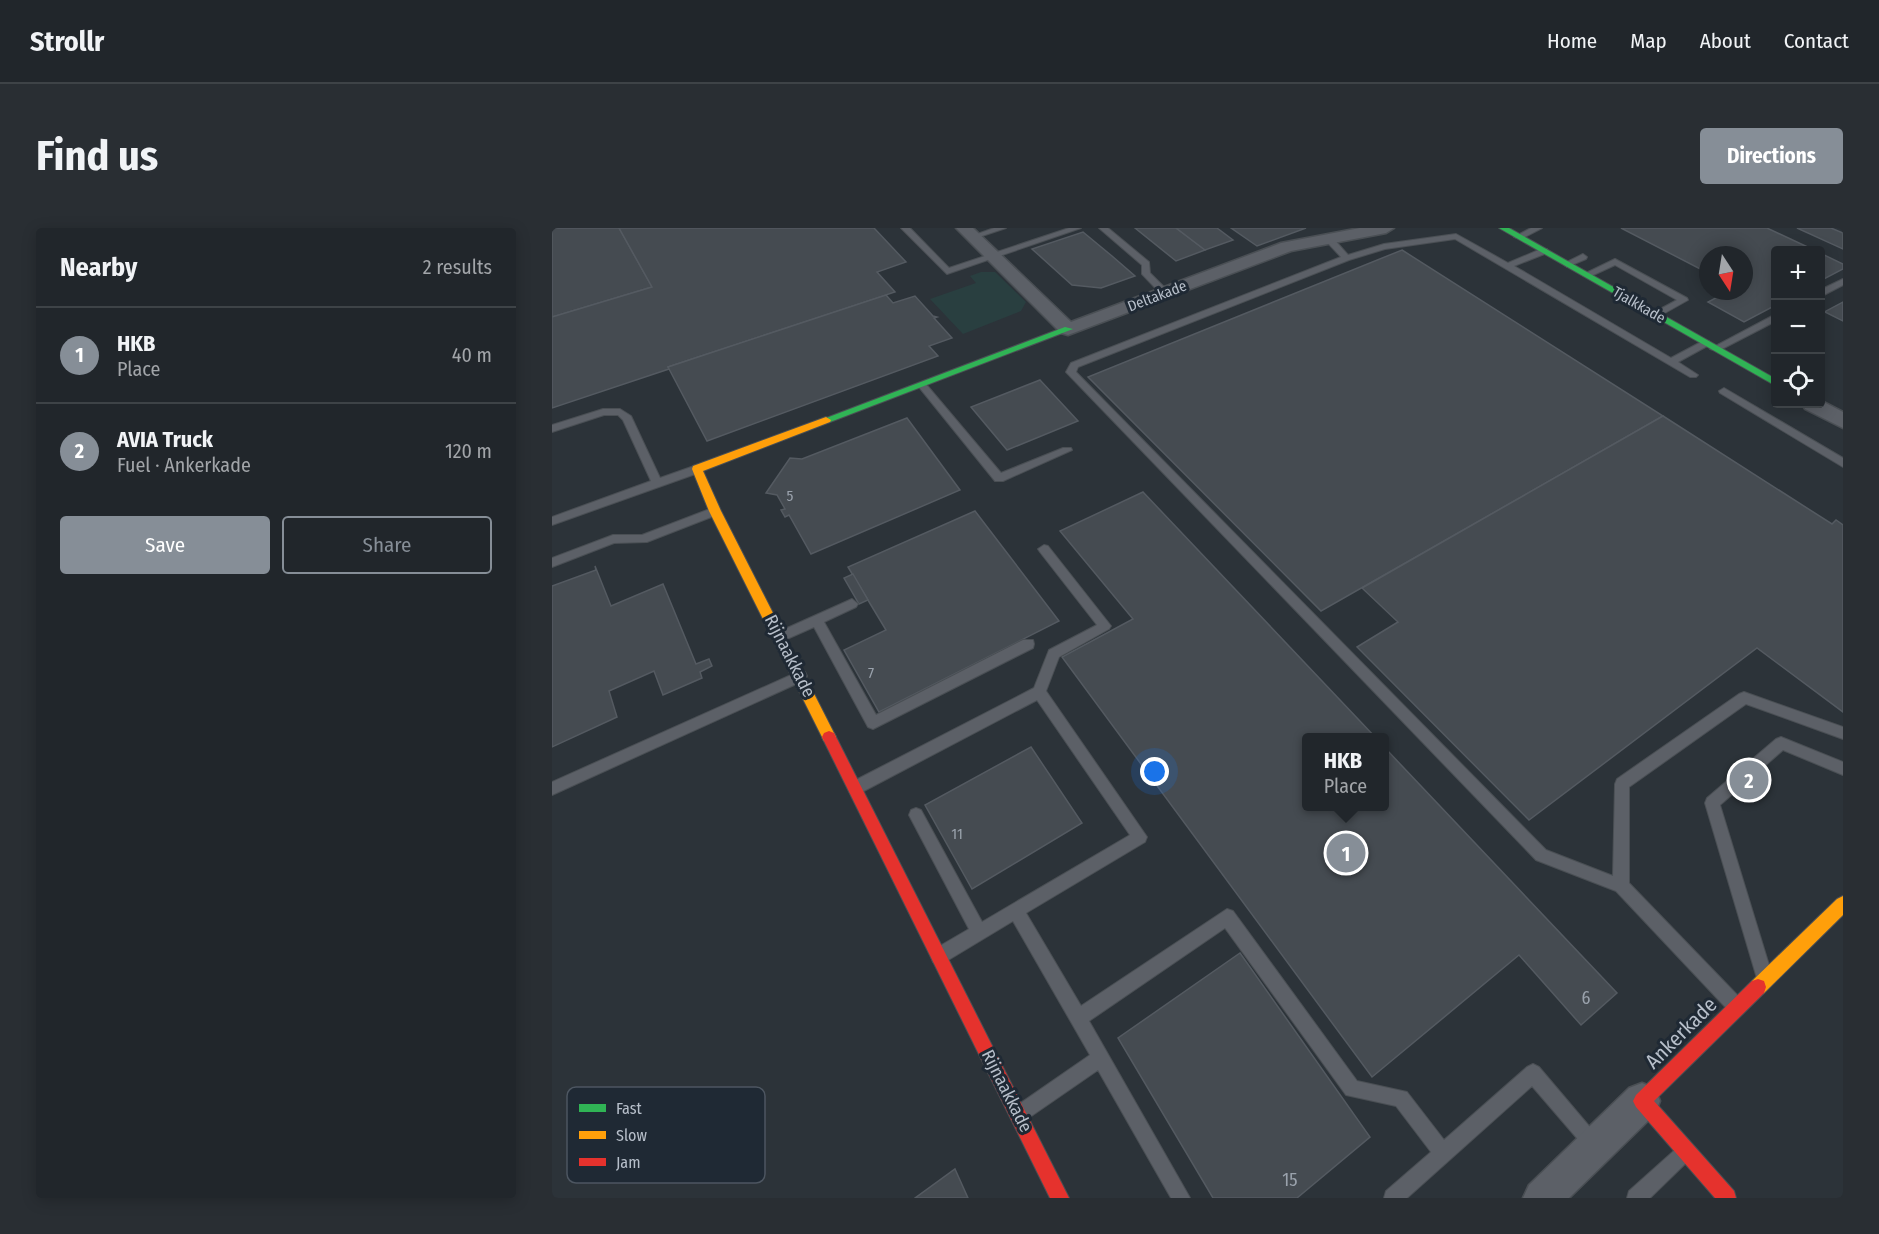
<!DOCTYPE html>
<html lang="en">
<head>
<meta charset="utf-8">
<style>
	body { margin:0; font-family:"Fira Sans Condensed",sans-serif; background:#292e33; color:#f1f3f6 }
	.controls { position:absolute; right:18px; top:18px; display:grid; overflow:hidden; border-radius:6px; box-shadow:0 3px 15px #0003 }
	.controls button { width:54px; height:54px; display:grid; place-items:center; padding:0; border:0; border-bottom:2px solid #3e4347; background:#21262b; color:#f1f3f6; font:30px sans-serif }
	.compass { position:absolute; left:1147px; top:18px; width:54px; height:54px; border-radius:50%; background:#21262b; box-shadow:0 3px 15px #0003; rotate:168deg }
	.you { position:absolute; left:603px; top:544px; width:21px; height:21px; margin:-15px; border:4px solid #fff; border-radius:50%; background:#1a73e8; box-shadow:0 0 0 9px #1a73e833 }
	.badge { display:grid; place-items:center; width:39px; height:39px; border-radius:50%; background:#868e97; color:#fff; font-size:20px; font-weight:700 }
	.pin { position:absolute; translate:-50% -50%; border:3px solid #fff; box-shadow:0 2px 6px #0006 }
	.popup { position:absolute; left:750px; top:505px; width:87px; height:78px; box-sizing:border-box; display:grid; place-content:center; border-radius:6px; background:#21262b; filter:drop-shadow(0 2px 4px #0005); font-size:20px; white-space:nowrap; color:#a2a5a9 }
	.popup b { font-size:22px; color:#f1f3f6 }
	.popup::after { content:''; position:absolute; left:50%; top:100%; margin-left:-12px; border:12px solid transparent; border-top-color:#21262b }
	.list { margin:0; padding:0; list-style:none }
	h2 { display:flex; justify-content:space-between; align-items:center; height:78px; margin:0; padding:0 24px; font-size:26px }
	h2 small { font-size:20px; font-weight:400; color:#a2a5a9 }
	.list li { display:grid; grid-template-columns:39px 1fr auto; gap:18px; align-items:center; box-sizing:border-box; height:96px; padding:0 24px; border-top:2px solid #3e4347 }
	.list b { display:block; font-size:22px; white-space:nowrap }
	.list p { margin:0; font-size:20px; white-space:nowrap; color:#a2a5a9 }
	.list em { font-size:20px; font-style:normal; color:#a2a5a9 }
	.actions { display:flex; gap:12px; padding:18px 24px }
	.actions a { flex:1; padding:14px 0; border:2px solid #868e97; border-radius:6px; text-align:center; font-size:21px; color:#868e97 }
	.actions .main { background:#868e97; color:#fff }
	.icon { flex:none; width:33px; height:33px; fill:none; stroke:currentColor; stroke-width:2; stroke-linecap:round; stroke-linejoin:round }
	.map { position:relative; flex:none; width:1291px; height:970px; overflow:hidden; border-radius:6px }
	header { display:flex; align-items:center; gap:36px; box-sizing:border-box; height:84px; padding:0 30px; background:#21262b; border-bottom:2px solid #3e4347 }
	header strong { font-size:28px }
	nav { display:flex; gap:33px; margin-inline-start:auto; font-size:21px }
	.intro { display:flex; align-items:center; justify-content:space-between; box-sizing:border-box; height:144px; padding:0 36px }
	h1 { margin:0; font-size:42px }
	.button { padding:15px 27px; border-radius:6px; background:#868e97; color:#fff; font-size:21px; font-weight:700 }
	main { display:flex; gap:36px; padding:0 36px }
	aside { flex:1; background:#21262b; border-radius:6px; box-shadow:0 3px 15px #0003 }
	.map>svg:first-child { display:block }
	.green { fill:#293f40 }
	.building { fill:#454b51; stroke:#545a61; stroke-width:1.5 }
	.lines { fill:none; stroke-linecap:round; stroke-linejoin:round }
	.lane-casing { stroke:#4a4f54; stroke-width:2 }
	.street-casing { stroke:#4a4f54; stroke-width:3 }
	.fast-casing { stroke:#4a4f54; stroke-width:2 }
	.slow-casing { stroke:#4a4f54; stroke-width:2 }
	.jam-casing { stroke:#4a4f54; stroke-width:2 }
	.lane { fill:#5c6067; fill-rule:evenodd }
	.street { fill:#5c6067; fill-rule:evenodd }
	.fast { fill:#30b455; fill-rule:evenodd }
	.slow { fill:#ff9f0a; fill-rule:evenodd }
	.jam { fill:#e5322d; fill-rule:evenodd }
	.labels { text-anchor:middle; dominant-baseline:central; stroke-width:6; stroke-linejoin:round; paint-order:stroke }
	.far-street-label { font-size:15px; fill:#b7bfca; stroke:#1f2934 }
	.number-label { font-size:15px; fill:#9aa2ac }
	.street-label { font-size:18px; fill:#b7bfca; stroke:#1f2934 }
	.near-number-label { font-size:18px; fill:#9aa2ac }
	.near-street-label { font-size:21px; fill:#b7bfca; stroke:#1f2934 }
	.key { fill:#1f2934; stroke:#4d5661; stroke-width:1.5 }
	.key-label { font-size:16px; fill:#b7bfca }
</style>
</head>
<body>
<header>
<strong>Strollr</strong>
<nav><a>Home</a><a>Map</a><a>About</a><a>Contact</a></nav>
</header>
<div class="intro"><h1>Find us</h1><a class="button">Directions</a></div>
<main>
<aside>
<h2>Nearby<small>2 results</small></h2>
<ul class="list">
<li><span class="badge">1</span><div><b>HKB</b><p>Place</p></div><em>40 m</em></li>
<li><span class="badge">2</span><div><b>AVIA Truck</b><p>Fuel · Ankerkade</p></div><em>120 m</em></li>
</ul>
<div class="actions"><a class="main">Save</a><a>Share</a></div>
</aside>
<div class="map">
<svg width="1291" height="970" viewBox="0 0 1291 970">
	<rect width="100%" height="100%" fill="#2c3339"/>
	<polygon class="green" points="429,44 443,44 474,74 469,83 411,106 378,71 424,55 418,48"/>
	<g class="building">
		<polygon points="0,0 67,0 100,59 0,89"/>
		<polygon points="67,0 322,0 354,34 325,44 343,64 140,131 116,139 117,141 0,180 0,89 100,59"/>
		<polygon points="583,0 624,0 653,22 624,33"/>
		<polygon points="624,0 665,0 681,12 653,22"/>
		<polygon points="679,0 754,0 705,18"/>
		<polygon points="1069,0 1215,0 1262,22 1224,22 1224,77 1192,94 1156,74 1177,63 1192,63 1192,27 1156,27 1156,45"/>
		<polygon points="1245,0 1279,0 1291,5 1291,21"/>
		<polygon points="531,4 560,28 583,48 549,60 520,57 480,21"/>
		<polygon points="850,22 1111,188 769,383 536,149"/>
		<polygon points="1268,25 1291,36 1291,41 1268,53"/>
		<polygon points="334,67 341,75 363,68 381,88 385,89 382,90 400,110 377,118 386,128 155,213 116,139"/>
		<polygon points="1291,74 1291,93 1273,84 1274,83"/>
		<polygon points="488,152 526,193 455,222 419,179"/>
		<polygon points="1111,188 1280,296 1284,292 1291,297 1291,484 1205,420 977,592 805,419 846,394 810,360"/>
		<polygon points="355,190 408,262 259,326 237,287 233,289 229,282 233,281 225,267 214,265 238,230 250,231"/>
		<polygon points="591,264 824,510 755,510 755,578 833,578 833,520 1065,765 1029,797 967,727 820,849 510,429 581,391 508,303"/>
		<polygon points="423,283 507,393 327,484 292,422 334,402 296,339"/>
		<polygon points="43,338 59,378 111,356 144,436 157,431 160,438 148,444 150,450 111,467 102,443 57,463 65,489 0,519 0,358 44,342"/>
		<polygon points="301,346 316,372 307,376 292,350"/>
		<polygon points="479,519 530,595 420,661 373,577"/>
		<polygon points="688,725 818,909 745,970 661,970 566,810"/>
		<polygon points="403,941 416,970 363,970"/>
	</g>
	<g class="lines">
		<defs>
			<g id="lane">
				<polygon points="349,0 358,0 397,40 517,0 529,0 395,46"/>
				<polygon points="442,0 454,0 421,11 417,9"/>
				<polygon points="547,0 556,0 597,34 598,45 616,63 616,67 610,67 590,46 590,37"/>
				<polygon points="979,0 990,0 969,11 962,9"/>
				<polygon points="904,6 956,35 989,21 995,21 995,25 962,38 1119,130 1151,113 1157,113 1157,117 1126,134 1146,147 1144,149 1138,149 903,11 833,21 797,32 526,139 524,144 994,622 1061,648 1063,556 1065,551 1187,466 1192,464 1291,499 1291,511 1194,476 1077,559 1077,655 1190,772 1192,778 1190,784 1184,786 1178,784 1064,663 984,632 514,144 519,135 789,29 774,13 774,9 780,9 796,27 832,16"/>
				<polygon points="1031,26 1035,29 1034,31 1015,39 1011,36"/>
				<polygon points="1063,31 1135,70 1136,72 1104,90 1099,87 1101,85 1125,72 1063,37 1037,49 1030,47"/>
				<polygon points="1291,51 1291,57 1268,69 1268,62"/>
				<polygon points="1224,86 1224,93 1166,123 1158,121"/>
				<polygon points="370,154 373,155 449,245 511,220 519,220 520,222 451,253 443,253 367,159 365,157"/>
				<polygon points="1172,160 1291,230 1291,239 1168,165 1167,163"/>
				<polygon points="51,181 68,181 79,188 108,250 145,237 150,241 149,244 0,297 0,289 99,253 71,192 66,187 52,187 0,204 0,197"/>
				<polygon points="163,279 167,280 167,286 95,314 62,315 0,339 0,330 61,307 90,307"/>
				<polygon points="492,317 496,318 559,398 557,401 507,429 494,463 595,609 593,614 474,685 529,778 675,681 681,683 805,853 855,864 892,912 975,839 981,836 987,839 1048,911 1051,917 1048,923 1042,926 1036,923 980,858 855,970 832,970 834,963 879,924 844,878 794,867 673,700 537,793 638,970 619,970 546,842 475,891 469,894 463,891 460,885 463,879 538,827 461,693 393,734 387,736 381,734 379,728 381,722 417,701 357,587 359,582 364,580 369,582 430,694 578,607 485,472 308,565 303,566 298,565 296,560 298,555 482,460 497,422 545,397 488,324 486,321"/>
				<polygon points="300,371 306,376 304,379 272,394 324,487 471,412 481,412 482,416 481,420 321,501 316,499 262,399 228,414 222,409 224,405"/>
				<polygon points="248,443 253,444 255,448 253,452 0,567 0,554"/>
				<polygon points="1229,509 1291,534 1291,547 1231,522 1168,577 1220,747 1218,753 1212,755 1206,753 1204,747 1153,575 1155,570 1224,511"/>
				<polygon points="1130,918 1136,921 1139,927 1136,933 1098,970 1075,970 1077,963 1124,921"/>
			</g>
			<g id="street">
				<polygon points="404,0 421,0 519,94 729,15 808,0 842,0 834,5 739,23 516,107 509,105"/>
				<polygon points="1268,172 1291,184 1291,200 1253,181 1250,176 1268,176"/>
				<polygon points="1090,855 1103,860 1108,873 1103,886 1017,970 971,970 977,957 1077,860"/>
			</g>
			<g id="fast">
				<polygon points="947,0 957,0 1224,151 1224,158"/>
				<polygon points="513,99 521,101 278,194 270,194 269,192"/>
			</g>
			<g id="slow">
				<polygon points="274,189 279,192 278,194 151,243 169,283 284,509 282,513 277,515 272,513 157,283 140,241 141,238"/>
				<polygon points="1291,668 1291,687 1212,765 1206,767 1200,765 1198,759 1200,753 1285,671"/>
			</g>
			<g id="jam">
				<polygon points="277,503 282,505 517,970 498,970 270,509 272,505"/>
				<polygon points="1206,751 1212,753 1214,759 1212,765 1102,873 1182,963 1184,970 1163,970 1084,879 1081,873 1084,867 1200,753"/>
			</g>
		</defs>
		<use href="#lane" class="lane-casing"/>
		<use href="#street" class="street-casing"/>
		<use href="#fast" class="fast-casing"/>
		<use href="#slow" class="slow-casing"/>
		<use href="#jam" class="jam-casing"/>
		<use href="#lane" class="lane"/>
		<use href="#street" class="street"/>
		<use href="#fast" class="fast"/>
		<use href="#slow" class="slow"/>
		<use href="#jam" class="jam"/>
	</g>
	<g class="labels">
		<g class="far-street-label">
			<text transform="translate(605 68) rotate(-21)">Deltakade</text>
			<text transform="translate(1087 77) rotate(30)">Tjalkkade</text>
		</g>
		<g class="number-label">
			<text x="238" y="268">5</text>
			<text x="319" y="445">7</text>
			<text x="405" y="606">11</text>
		</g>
		<g class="street-label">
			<text transform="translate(238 428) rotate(63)">Rijnaakkade</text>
			<text transform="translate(455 863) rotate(63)">Rijnaakkade</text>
		</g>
		<g class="near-number-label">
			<text x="1034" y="770">6</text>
			<text x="738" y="952">15</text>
		</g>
		<g class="near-street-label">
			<text transform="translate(1129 805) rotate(-45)">Ankerkade</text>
		</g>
	</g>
	<rect x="15" y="859" width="198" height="96" rx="9" class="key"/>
	<rect x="27" y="876" width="27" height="8" fill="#30b455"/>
	<rect x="27" y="903" width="27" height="8" fill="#ff9f0a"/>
	<rect x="27" y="930" width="27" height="8" fill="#e5322d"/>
	<g class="key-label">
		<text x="64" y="886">Fast</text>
		<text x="64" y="913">Slow</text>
		<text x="64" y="940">Jam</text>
	</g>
</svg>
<div class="controls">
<button>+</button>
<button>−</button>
<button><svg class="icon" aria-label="locate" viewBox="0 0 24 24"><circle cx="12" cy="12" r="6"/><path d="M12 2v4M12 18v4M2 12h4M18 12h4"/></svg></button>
</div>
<svg class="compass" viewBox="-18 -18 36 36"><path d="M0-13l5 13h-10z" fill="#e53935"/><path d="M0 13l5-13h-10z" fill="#a2a5a9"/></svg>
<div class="you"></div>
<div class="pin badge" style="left:794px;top:625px">1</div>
<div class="popup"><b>HKB</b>Place</div>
<div class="pin badge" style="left:1197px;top:552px">2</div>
</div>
</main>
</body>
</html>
